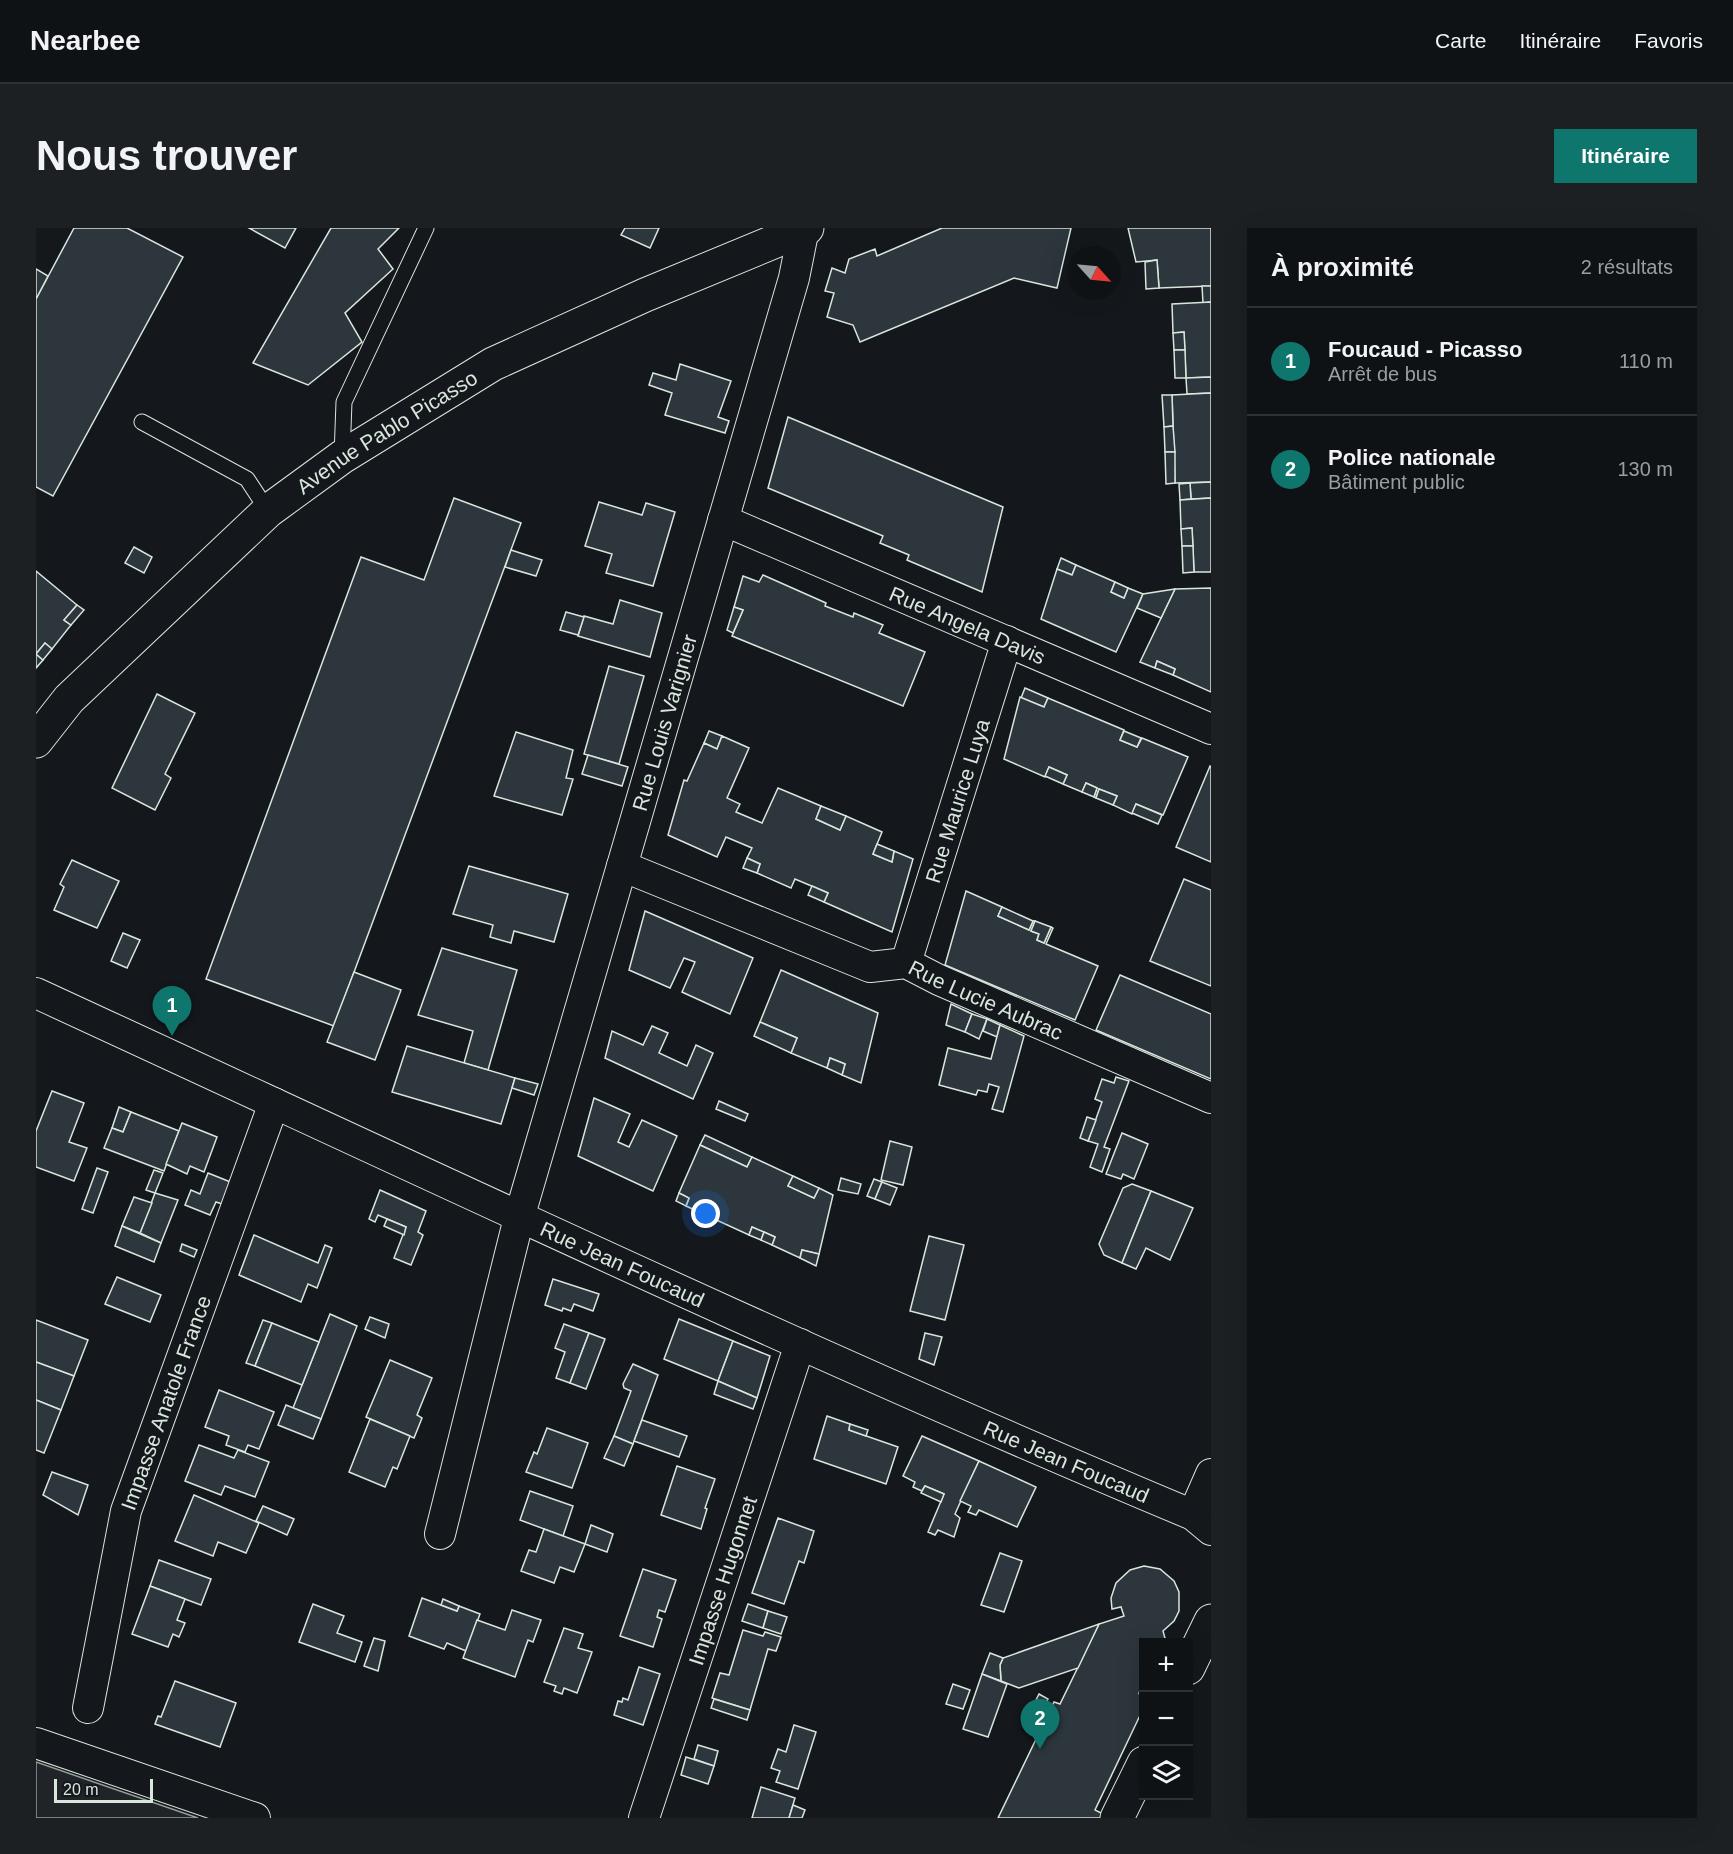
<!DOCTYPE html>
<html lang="fr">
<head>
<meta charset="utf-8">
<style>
	body { margin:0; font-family:Arial,sans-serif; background:#1d2022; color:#f1f3f6 }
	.controls { position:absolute; right:18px; bottom:18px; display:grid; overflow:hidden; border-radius:0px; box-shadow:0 6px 24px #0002 }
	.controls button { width:54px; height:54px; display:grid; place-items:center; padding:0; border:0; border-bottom:2px solid #2f3234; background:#0f1215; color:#f1f3f6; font:30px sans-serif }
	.compass { position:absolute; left:1031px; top:18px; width:54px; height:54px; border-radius:50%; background:#0f1215; box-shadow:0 6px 24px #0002; rotate:117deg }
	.scale { position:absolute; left:18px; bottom:15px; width:99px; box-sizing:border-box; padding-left:6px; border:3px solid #d8e6dc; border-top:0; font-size:16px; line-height:21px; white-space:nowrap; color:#d8e6dc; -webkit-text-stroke:4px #14181c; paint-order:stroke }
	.you { position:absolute; left:670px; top:986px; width:21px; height:21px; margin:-15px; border:4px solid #fff; border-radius:50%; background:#1a73e8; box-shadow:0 0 0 9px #1a73e833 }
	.badge { display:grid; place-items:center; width:39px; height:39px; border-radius:50%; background:#0f766e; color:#fff; font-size:20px; font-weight:700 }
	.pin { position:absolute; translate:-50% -50px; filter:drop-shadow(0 2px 3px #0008) }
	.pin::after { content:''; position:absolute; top:32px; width:21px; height:18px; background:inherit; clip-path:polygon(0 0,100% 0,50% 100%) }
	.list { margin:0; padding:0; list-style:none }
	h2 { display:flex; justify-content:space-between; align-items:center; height:78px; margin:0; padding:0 24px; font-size:26px }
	h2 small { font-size:20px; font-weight:400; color:#9b9ea0 }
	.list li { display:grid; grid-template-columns:39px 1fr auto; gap:18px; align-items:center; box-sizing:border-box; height:108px; padding:0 24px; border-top:2px solid #2f3234 }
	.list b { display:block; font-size:22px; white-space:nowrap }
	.list p { margin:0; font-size:20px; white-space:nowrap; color:#9b9ea0 }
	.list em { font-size:20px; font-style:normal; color:#9b9ea0 }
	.icon { flex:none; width:33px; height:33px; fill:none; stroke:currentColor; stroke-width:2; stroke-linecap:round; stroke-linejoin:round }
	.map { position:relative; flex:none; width:1175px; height:1590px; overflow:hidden; border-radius:0px }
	header { display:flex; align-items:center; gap:36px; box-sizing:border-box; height:84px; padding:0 30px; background:#0f1215; border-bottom:2px solid #2f3234 }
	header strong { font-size:28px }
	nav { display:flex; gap:33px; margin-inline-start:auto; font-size:21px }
	.intro { display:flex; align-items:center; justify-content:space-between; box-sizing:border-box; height:144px; padding:0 36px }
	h1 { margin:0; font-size:42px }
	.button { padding:15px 27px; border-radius:0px; background:#0f766e; color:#fff; font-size:21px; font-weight:700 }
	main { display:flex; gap:36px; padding:0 36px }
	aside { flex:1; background:#0f1215; border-radius:0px; box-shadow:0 6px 24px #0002 }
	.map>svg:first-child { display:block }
	.green { fill:#202428; stroke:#939e99; stroke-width:1.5 }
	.building { fill:#2c363c; stroke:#d8e6dc; stroke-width:1.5 }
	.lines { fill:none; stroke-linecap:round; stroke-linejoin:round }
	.lane-casing { stroke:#d8e6dc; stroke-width:17 }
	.street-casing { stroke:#d8e6dc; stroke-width:32 }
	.secondary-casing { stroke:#d8e6dc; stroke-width:35 }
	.lane { stroke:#14181c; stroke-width:15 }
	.street { stroke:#14181c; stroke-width:30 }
	.secondary { stroke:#14181c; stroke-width:33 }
	.labels { text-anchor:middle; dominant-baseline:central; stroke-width:4.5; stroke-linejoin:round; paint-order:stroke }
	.street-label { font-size:21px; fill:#d8e6dc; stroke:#14181c }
</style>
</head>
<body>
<header>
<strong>Nearbee</strong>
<nav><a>Carte</a><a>Itinéraire</a><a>Favoris</a></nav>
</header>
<div class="intro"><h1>Nous trouver</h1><a class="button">Itinéraire</a></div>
<main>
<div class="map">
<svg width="1175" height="1590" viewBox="0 0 1175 1590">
	<rect width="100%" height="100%" fill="#14181c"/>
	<polygon class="green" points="0,1534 162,1590 0,1590"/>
	<g class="building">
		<polygon points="38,0 91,0 147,29 17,268 0,259 0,71"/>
		<polygon points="213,0 260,0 249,20"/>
		<polygon points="295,0 363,0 342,21 357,41 309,85 326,114 272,157 217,135"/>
		<polygon points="589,0 623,0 614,20 585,7"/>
		<polygon points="1035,0 1021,60 978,50 824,114 817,97 791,89 798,65 789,63 796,40 809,45 813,31 839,21 841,28 906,0"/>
		<polygon points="1092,0 1175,0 1175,58 1123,60 1121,32 1100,34"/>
		<polygon points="1121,32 1123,60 1110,61 1109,34"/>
		<polygon points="0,41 12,48 0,71"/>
		<polygon points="1166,58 1175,58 1175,74 1167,75"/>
		<polygon points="1175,74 1175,149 1150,150 1148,104 1137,105 1136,76"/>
		<polygon points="1148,104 1149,122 1138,122 1137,105"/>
		<polygon points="1138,122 1149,122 1150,150 1139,150"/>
		<polygon points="644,136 695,153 682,189 693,193 689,205 629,187 636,165 613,157 617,145 640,152"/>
		<polygon points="1175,149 1175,165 1151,166 1150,150"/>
		<polygon points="1175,165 1175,254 1139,255 1136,167"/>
		<polygon points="1126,167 1136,167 1137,198 1128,199"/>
		<polygon points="752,189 967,279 946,364 871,332 873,327 844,315 847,308 732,260"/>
		<polygon points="1137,198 1139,224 1129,224 1128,199"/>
		<polygon points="1129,224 1139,224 1139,255 1130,256"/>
		<polygon points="1175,254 1175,270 1155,271 1154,255"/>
		<polygon points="1154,255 1155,271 1144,272 1143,256"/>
		<polygon points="418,270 485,295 298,798 170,751 325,329 388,352"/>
		<polygon points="1175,270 1175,344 1158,344 1156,300 1145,301 1144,272"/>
		<polygon points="563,274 606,287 610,275 639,284 617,358 570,345 576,326 549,318"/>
		<polygon points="1156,300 1157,318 1146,318 1145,301"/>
		<polygon points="1146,318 1157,318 1158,344 1147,345"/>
		<polygon points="98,319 116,329 108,345 89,335"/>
		<polygon points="475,322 506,332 500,348 469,339"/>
		<polygon points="1025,330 1040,337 1036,347 1021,341"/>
		<polygon points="1040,337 1079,354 1075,364 1088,370 1092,360 1107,366 1080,424 1005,391 1021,341 1036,347"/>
		<polygon points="0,343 41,377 28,392 35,397 16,421 9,415 0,426 7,432 0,440"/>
		<polygon points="727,347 790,375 789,378 817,389 818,385 847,397 843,405 889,424 867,478 696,408 707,382 698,379 707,348 723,354"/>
		<polygon points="1079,354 1092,360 1088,370 1075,364"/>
		<polygon points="1175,360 1175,464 1137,447 1139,441 1121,433 1119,440 1104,434 1139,361"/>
		<polygon points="1139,361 1125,390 1101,380 1107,366"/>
		<polygon points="584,372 626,385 614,429 542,408 548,388 577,396"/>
		<polygon points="41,377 48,382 35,397 28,392"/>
		<polygon points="698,379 707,382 697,405 691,402"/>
		<polygon points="530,384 548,389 542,407 524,402"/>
		<polygon points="9,415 16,421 7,432 0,426"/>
		<polygon points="1121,433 1139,441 1137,447 1119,440"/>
		<polygon points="573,438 608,448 583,536 548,526"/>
		<polygon points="989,460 1012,470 1008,479 985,470"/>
		<polygon points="121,466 159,485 129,546 135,550 119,582 76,560"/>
		<polygon points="984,469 1008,479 1012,470 1088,502 1084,512 1101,519 1106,510 1152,529 1127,587 1100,576 1096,586 1077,577 1081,568 1063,561 1060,570 1058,569 1061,560 1050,555 1046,564 1027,556 1031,547 1013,539 1009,549 968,531"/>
		<polygon points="673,503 686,508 681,521 668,515"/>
		<polygon points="1088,503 1105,510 1101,519 1084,512"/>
		<polygon points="480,504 537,522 530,550 537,551 526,587 458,568"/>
		<polygon points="686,508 713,520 691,570 704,576 700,584 726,595 742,560 785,578 780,591 804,602 810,588 846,604 837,626 856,634 858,623 877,631 856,704 788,674 792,665 759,651 755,660 721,645 724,636 711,630 716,620 690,609 681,629 632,607 648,552 651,553 668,515 681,521"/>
		<polygon points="552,527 592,539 586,558 546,546"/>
		<polygon points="1174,538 1175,539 1175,634 1140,619"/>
		<polygon points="1013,539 1031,547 1027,556 1009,548"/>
		<polygon points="1050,555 1061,560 1058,569 1046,564"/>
		<polygon points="1063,561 1081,568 1077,577 1060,570"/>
		<polygon points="1100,576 1126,587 1122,596 1096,585"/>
		<polygon points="785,578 810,588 804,602 780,591"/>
		<polygon points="841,616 858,623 856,634 837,626"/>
		<polygon points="711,630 724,636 721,645 707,640"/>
		<polygon points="36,632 83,653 61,700 18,682 28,659 24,656"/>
		<polygon points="433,638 532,666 518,714 478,703 475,715 454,709 457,697 417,686"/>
		<polygon points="1148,651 1175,662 1175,758 1114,733"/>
		<polygon points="776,658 792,665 788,674 772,667"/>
		<polygon points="930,663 966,679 962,688 993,702 997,693 999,693 995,703 1003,706 1001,712 1008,715 1015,699 1017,700 1010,716 1062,738 1039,792 909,737"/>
		<polygon points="966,679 997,693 993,702 962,688"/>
		<polygon points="609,683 717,730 694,786 646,764 659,734 648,730 634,760 593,742"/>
		<polygon points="999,693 1015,699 1008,715 1001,712 1003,706 995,703"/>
		<polygon points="87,705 104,712 91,740 75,733"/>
		<polygon points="406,720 481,742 452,842 428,835 437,803 382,787"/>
		<polygon points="745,742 842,785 825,855 806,847 809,836 794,830 791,840 755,825 761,810 724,794"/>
		<polygon points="318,744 365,762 339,832 291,814"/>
		<polygon points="1084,747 1175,786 1175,851 1060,802"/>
		<polygon points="915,776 936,786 929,804 910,797"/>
		<polygon points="936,786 951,791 943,811 929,804"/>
		<polygon points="951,791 964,797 961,809 947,803"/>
		<polygon points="724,794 761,810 755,825 718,808"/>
		<polygon points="964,797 988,808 967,884 956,881 963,859 953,856 951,864 942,862 940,867 903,857 912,820 955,831"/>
		<polygon points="616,798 632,805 623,825 651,838 660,817 677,825 657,871 569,830 576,803 607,817"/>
		<polygon points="371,818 479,850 465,896 356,864"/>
		<polygon points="794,830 809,836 806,847 791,840"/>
		<polygon points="1080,849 1093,853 1068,919 1074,921 1066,944 1054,939 1062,916 1052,913 1066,874 1059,871 1066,851 1078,855"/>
		<polygon points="479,850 502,856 498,867 476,860"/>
		<polygon points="16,863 48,875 33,914 51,920 38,953 0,939 0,903"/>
		<polygon points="558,870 594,886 582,914 593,919 606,892 641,908 617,963 542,928"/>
		<polygon points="683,873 712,886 709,893 680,881"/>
		<polygon points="83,879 95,884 87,904 76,900"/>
		<polygon points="95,884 143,903 128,943 68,920 76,900 87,904"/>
		<polygon points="1051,889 1060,892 1052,913 1044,910"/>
		<polygon points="146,895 181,909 168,944 154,938 151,946 130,936"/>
		<polygon points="1086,905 1112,916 1098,951 1087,946 1085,951 1070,946"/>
		<polygon points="669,907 716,929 711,939 664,917"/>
		<polygon points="854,913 876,919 867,957 845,952"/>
		<polygon points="664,917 711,939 716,929 757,948 752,958 778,970 783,960 797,967 783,1026 766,1022 764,1030 736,1017 739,1009 716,999 713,1007 650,978 653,970 643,965"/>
		<polygon points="61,940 72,944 57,985 46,981"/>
		<polygon points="118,942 127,945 119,965 110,962"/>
		<polygon points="172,945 197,955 189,977 180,974 174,987 149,977 155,962 164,966"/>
		<polygon points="757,948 783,960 778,970 752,958"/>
		<polygon points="805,950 825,956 822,966 802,962"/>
		<polygon points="838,951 846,954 839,971 831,968"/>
		<polygon points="846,954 861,960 854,977 839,971"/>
		<polygon points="1096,956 1115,963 1086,1035 1068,1027 1063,1016 1087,960"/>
		<polygon points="344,962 390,983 382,1004 387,1007 375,1037 358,1030 370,999 342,987 339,994 333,991"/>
		<polygon points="1115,963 1157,980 1134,1032 1110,1020 1100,1041 1086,1035"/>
		<polygon points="119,965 142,972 125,1015 104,1005"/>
		<polygon points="643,965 653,970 650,978 640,973"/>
		<polygon points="98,969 116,975 104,1005 86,998"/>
		<polygon points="351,991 370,999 368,1007 348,998"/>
		<polygon points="86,998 125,1015 118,1034 79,1018"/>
		<polygon points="716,999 728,1004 725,1012 713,1007"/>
		<polygon points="728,1004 739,1009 736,1017 725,1012"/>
		<polygon points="218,1007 282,1035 289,1017 296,1020 281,1060 272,1056 265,1074 203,1047"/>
		<polygon points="893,1008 928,1017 909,1092 874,1083"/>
		<polygon points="146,1016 161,1022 158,1029 144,1023"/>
		<polygon points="766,1022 783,1026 780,1038 764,1030"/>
		<polygon points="81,1049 125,1067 114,1094 69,1076"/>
		<polygon points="517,1051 563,1066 557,1083 538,1076 535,1083 527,1080 526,1083 509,1077"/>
		<polygon points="294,1086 321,1098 285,1191 257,1180"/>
		<polygon points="334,1089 353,1096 349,1110 329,1101"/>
		<polygon points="643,1091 697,1113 682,1153 628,1131"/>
		<polygon points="0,1092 52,1112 38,1148 0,1134"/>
		<polygon points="227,1092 236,1095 219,1138 210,1135"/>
		<polygon points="236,1095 283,1114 266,1157 219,1138"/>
		<polygon points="528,1096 553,1105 534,1155 520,1150 529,1124 519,1120"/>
		<polygon points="553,1105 569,1111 550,1161 534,1155"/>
		<polygon points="889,1105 906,1109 898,1137 883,1131"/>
		<polygon points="697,1113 734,1128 721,1170 682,1153"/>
		<polygon points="354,1132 396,1150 381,1187 386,1190 378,1210 330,1189"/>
		<polygon points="0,1134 38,1148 25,1182 0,1172"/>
		<polygon points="597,1136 622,1147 597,1216 578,1208 595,1163 588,1160 587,1156"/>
		<polygon points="682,1153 721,1170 717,1181 678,1166"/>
		<polygon points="183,1162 238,1184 223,1221 212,1217 209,1224 190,1217 193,1208 169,1199"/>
		<polygon points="0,1172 25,1182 8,1225 0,1222"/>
		<polygon points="250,1177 285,1191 277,1211 242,1197"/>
		<polygon points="791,1188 814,1196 813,1202 862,1219 850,1256 778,1231"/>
		<polygon points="334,1191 374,1208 361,1241 357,1239 349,1259 313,1244"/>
		<polygon points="606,1192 651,1208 643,1229 598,1213"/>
		<polygon points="814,1196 832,1202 830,1208 813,1202"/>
		<polygon points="511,1200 552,1215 536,1260 490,1244 498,1224 501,1226"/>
		<polygon points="578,1208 597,1216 588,1238 568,1230"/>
		<polygon points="886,1208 943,1233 919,1286 924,1290 918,1309 902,1302 899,1307 892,1304 908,1266 889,1258 886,1263 877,1259 879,1254 867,1248"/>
		<polygon points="163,1217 198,1230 202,1222 233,1234 219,1269 189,1258 185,1267 149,1253"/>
		<polygon points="943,1233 1000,1259 981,1299 943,1282 940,1287 932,1284 935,1278 924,1273"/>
		<polygon points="641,1238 679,1251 669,1280 671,1281 665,1301 625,1287"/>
		<polygon points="16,1244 52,1257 42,1287 7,1267"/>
		<polygon points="889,1258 908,1266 905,1274 885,1265"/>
		<polygon points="494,1263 537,1278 527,1308 484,1292"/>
		<polygon points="158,1267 223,1295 210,1325 182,1314 177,1328 139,1313"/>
		<polygon points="227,1278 258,1291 251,1307 220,1293"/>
		<polygon points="742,1290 778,1303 768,1335 763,1333 748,1376 716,1365"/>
		<polygon points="555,1297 577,1306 571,1324 549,1316"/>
		<polygon points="508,1301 549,1316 538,1344 524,1339 518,1355 485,1343 493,1322 500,1324"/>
		<polygon points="964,1325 986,1333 968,1384 945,1377"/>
		<polygon points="123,1332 175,1351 165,1377 114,1358"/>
		<polygon points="1108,1338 1124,1341 1138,1353 1143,1364 1143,1383 1138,1393 1127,1403 1129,1410 1126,1414 1108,1414 1108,1456 1103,1465 1108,1479 1059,1582 1069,1587 1068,1590 962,1590 1018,1474 1024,1476 1063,1396 1088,1388 1085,1379 1076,1381 1075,1370 1080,1355 1094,1342"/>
		<polygon points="607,1341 640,1352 629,1384 623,1382 621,1389 626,1391 617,1419 584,1408"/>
		<polygon points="114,1358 149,1371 141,1392 149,1395 143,1409 137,1406 132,1419 96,1406"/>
		<polygon points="386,1370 421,1383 423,1378 444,1386 430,1423 411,1415 408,1421 373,1408"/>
		<polygon points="407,1371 423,1378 421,1383 405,1377"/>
		<polygon points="277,1376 308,1388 301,1405 326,1414 319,1434 263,1414"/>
		<polygon points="712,1376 732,1383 727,1400 706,1393"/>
		<polygon points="476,1382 505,1392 497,1414 492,1412 479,1449 427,1430 441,1392 469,1402"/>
		<polygon points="732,1383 751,1389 745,1406 727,1400"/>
		<polygon points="1063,1396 1042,1440 983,1460 965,1453 964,1437 967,1430"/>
		<polygon points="528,1400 547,1406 542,1420 556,1424 541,1465 528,1460 526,1466 518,1463 520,1458 508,1454"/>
		<polygon points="707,1402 727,1408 729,1404 745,1409 740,1423 732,1421 714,1482 676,1470 684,1445 693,1447"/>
		<polygon points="338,1410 349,1413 342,1443 328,1438"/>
		<polygon points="954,1425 967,1430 964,1437 965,1453 946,1446"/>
		<polygon points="603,1439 624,1446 607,1497 578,1487 582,1473 586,1474 587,1470 592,1472"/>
		<polygon points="946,1446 971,1456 952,1509 927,1501"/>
		<polygon points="139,1453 200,1475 184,1519 119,1496 122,1488 125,1489"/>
		<polygon points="917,1456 934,1462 927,1481 910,1476"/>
		<polygon points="1003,1466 1012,1471 1007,1481 998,1476"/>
		<polygon points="678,1471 714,1482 711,1492 675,1480"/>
		<polygon points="758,1497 780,1504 762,1561 740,1554 744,1543 735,1540 742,1521 750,1524"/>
		<polygon points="662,1517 682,1523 678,1538 658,1531"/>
		<polygon points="650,1529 678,1538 672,1556 645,1547"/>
		<polygon points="725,1559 759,1570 753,1590 716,1590"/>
		<polygon points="757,1577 769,1582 766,1590 753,1590"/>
	</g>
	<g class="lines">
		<defs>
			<g id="lane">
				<polyline points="106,194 211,251 232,283"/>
				<polyline points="306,228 308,174 390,0"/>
			</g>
			<g id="street">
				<path id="s1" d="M687,292L1175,501"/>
				<path id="s2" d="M586,638L834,739L870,735L903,752L1175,870"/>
				<path id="s3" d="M870,735L971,413"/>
				<path id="s4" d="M0,765C384,942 767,1124 1157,1287L1175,1302"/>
				<polyline points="1157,1287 1175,1246"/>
				<path id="s5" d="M404,1306L483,990L758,50L768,0"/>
				<path id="s6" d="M52,1480L90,1283L238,875"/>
				<polyline points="0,1515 219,1590"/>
				<path id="s7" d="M608,1590L764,1116"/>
			</g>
			<g id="secondary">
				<path id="s8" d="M0,513L33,471L232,283L306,229L457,136L609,67L771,0"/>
				<polyline points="1152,1440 1175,1393"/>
				<polyline points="1081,1590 1108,1535"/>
			</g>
		</defs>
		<use href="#lane" class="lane-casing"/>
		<use href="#street" class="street-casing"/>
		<use href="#secondary" class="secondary-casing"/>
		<use href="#lane" class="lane"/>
		<use href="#street" class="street"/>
		<use href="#secondary" class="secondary"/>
	</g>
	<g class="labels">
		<g class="street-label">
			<text stroke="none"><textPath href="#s8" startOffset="470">Avenue Pablo Picasso</textPath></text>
			<text stroke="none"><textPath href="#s1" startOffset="266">Rue Angela Davis</textPath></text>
			<text stroke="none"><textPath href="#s5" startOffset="842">Rue Louis Varignier</textPath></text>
			<text stroke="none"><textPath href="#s3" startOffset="170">Rue Maurice Luya</textPath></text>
			<text stroke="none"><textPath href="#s2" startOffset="392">Rue Lucie Aubrac</textPath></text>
			<text stroke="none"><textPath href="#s4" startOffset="646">Rue Jean Foucaud</textPath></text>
			<text stroke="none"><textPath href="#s6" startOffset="316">Impasse Anatole France</textPath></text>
			<text stroke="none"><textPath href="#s4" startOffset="1132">Rue Jean Foucaud</textPath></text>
			<text stroke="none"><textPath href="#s7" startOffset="250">Impasse Hugonnet</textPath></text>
		</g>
	</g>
</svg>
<div class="controls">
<button>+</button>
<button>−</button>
<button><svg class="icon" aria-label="layers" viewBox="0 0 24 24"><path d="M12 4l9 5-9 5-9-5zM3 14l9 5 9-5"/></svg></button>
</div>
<svg class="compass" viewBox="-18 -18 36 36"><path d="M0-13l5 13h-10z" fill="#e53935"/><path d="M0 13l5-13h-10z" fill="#9b9ea0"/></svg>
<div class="scale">20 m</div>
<div class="you"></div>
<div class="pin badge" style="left:136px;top:808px">1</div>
<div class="pin badge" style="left:1004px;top:1521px">2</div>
</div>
<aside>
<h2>À proximité<small>2 résultats</small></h2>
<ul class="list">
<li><span class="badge">1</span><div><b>Foucaud - Picasso</b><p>Arrêt de bus</p></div><em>110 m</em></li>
<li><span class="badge">2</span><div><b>Police nationale</b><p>Bâtiment public</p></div><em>130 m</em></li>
</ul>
</aside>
</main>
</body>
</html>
